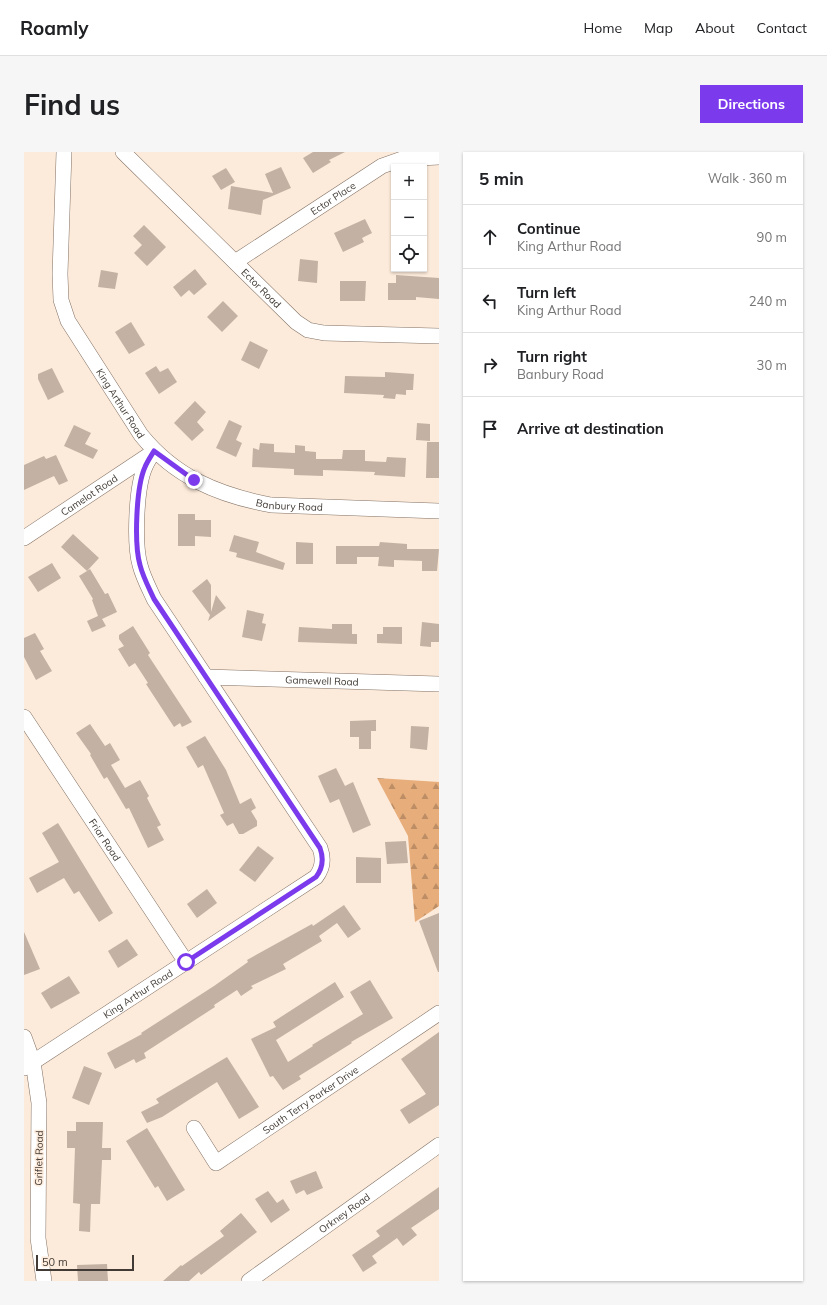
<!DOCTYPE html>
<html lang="en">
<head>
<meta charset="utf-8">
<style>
	body { margin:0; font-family:Mulish,sans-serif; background:#f6f6f6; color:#202124 }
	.controls { position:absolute; right:12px; top:12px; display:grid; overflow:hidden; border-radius:0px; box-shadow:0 1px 3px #0004 }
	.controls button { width:36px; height:36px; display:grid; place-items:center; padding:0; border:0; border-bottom:1px solid #e0e0e0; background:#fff; color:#202124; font:20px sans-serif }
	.scale { position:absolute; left:12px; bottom:10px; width:98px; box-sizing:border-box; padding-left:4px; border:2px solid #423b35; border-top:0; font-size:11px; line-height:14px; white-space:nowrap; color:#423b35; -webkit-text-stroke:3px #fceada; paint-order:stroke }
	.stop { position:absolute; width:12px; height:12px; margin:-9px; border:3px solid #7c3aed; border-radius:50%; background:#fff }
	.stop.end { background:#7c3aed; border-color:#fff; box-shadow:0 1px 4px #0008 }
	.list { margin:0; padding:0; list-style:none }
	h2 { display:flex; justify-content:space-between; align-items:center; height:52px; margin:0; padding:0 16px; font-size:17px }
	h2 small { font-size:13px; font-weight:400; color:#757577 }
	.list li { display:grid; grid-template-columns:26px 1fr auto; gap:12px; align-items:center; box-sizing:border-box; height:64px; padding:0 16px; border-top:1px solid #e0e0e0 }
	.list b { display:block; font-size:15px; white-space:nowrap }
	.list p { margin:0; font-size:13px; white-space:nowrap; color:#757577 }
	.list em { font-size:13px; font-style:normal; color:#757577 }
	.icon { flex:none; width:22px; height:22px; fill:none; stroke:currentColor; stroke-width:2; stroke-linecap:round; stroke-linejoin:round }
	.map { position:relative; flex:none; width:415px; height:1129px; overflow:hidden; border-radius:0px }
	header { display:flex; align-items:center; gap:24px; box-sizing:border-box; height:56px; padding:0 20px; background:#fff; border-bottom:1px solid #e0e0e0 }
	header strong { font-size:19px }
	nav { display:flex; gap:22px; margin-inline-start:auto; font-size:14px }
	.intro { display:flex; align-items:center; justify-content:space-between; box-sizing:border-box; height:96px; padding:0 24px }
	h1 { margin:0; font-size:28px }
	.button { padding:10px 18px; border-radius:0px; background:#7c3aed; color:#fff; font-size:14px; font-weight:700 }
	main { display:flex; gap:24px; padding:0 24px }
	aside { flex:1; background:#fff; border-radius:0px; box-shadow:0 1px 3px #0004 }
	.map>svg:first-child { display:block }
	.forest { fill:url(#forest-firs) }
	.building { fill:#c3b1a3 }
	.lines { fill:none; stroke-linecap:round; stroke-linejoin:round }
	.street-casing { stroke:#837265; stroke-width:16 }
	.street { stroke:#fff; stroke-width:15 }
	.route { stroke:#7c3aed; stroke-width:5 }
	.labels { text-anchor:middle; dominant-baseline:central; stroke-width:3; stroke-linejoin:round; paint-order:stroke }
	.street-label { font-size:10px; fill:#423b35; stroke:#fceada }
</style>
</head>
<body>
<header>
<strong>Roamly</strong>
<nav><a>Home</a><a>Map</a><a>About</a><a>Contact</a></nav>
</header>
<div class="intro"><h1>Find us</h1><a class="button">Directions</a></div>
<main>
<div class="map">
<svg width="415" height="1129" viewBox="0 0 415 1129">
	<defs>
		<pattern id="forest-firs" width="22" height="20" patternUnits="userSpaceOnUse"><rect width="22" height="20" fill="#e7ad7a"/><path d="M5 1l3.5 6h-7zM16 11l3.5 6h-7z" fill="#bd8e65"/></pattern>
	</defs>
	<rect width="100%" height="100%" fill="#fceada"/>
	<polygon class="forest" points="353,626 415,630 415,754 391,770 384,684"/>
	<g class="building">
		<polygon points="289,0 321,0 305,8 307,10 289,21 279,6"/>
		<polygon points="257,15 267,36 239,48 237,63 204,57 207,34 249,41 241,22"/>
		<polygon points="202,16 211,30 197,38 188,24"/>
		<polygon points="341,67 348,81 338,86 340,90 319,100 310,81"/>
		<polygon points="120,73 142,95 123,114 110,101 118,93 109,84"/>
		<polygon points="276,107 294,109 293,131 274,129"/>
		<polygon points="171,117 183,132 170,143 165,138 157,145 149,135"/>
		<polygon points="77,118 94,121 91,137 74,135"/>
		<polygon points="372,123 415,126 415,147 392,145 392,148 364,148 364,131 372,131"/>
		<polygon points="316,129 342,129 341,149 316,149"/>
		<polygon points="199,149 214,164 198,180 183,165"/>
		<polygon points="107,170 121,193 105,202 91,180"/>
		<polygon points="226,189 244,198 235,217 217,208"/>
		<polygon points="132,214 136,220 144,216 153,230 135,242 121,221"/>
		<polygon points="28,216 40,240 24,248 14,227 14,222"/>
		<polygon points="361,220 390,222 389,238 382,238 382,243 372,242 371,247 359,246 360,243 320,241 321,224 361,225"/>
		<polygon points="171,249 182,260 173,270 180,278 168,289 150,271"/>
		<polygon points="205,268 218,274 212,288 218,291 212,305 192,296"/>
		<polygon points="393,271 406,272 406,289 392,288"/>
		<polygon points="50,273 67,281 61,292 74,298 69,307 40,294"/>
		<polygon points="403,290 415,290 415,326 402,326"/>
		<polygon points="236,291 250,292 250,300 271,301 271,293 281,294 281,299 292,300 292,307 318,307 319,298 341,298 341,309 362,310 363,305 382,306 381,325 350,323 351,320 299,318 299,324 270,323 270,317 228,315 229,296 235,298"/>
		<polygon points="32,303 44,329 35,333 30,324 0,338 0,313 20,304 22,307"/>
		<polygon points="154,362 171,362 171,368 187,368 187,385 171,384 171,394 154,394"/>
		<polygon points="49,382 75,406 63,419 66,417 81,442 84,441 93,460 78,467 82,474 68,480 63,469 74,464 68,448 69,447 55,424 63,419 37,395"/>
		<polygon points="210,383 235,390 232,400 261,411 259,418 212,405 213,401 205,399"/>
		<polygon points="272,390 289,391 289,412 272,412"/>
		<polygon points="356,390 383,392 383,397 415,397 413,419 398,419 398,409 370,408 370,415 354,414 355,405 333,405 333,412 312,412 312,394 355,394"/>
		<polygon points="28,411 37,426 14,440 4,425"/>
		<polygon points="183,427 187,433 187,460 192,443 202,456 184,469 186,463 168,439"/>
		<polygon points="223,458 240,462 238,471 242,472 238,489 218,485"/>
		<polygon points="398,470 415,472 415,490 407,490 407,495 396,494"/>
		<polygon points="308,472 328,472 328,482 333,482 333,492 274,490 275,475 308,477"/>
		<polygon points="109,474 126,501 124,503 168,570 158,575 156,571 150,575 122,532 124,531 111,511 105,515 94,497 100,494 95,487 95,483"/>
		<polygon points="359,475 378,475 378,492 353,491 353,482 359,482"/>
		<polygon points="11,481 20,497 16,499 28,519 12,528 0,505 0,486"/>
		<polygon points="352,568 352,579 347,579 347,597 335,597 335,585 326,585 326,569"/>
		<polygon points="66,572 81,594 86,591 96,608 87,613 101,636 116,628 125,644 123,646 137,673 133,675 140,688 124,696 105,656 102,657 83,625 80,627 66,603 67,602 52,581"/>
		<polygon points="387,574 405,575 403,598 386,596"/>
		<polygon points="181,584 202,618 216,652 227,646 232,656 227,659 233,669 233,674 219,682 215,682 209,671 203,674 196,663 200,661 179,613 174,616 162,595"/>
		<polygon points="312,616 321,634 329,630 347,673 329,681 315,647 306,651 294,624"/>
		<polygon points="34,671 89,761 75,770 55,739 50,742 40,726 13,741 5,726 35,710 18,681"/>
		<polygon points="382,689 384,711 363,712 361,690"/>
		<polygon points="234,694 250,706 231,730 215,718"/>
		<polygon points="332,705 357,706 357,731 332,731"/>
		<polygon points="183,737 193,751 173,766 163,752"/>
		<polygon points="320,753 337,777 324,786 313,771 295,784 298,789 259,812 262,817 227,834 229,836 217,844 213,838 190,853 191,855 120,901 122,906 112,911 110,907 91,917 83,901 118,882 117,881 190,834 224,810 223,808 288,772 289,774"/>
		<polygon points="415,761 415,820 414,820 395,769"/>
		<polygon points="0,780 16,817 0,823"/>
		<polygon points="103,787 114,803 94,816 84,799"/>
		<polygon points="45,824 56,841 27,857 17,841"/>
		<polygon points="346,828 369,866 327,890 328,891 275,924 277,927 259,938 249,924 246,925 227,887 252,875 249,870 311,830 320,845 252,888 264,910 289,894 288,893 339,862 326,840"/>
		<polygon points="415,880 415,953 385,972 376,958 402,942 377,907"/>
		<polygon points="203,905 235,955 215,967 193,930 138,965 123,971 117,960 135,951 132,947"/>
		<polygon points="60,914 78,921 65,953 48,946"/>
		<polygon points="52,970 79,970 78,996 87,996 87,1008 78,1008 76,1052 67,1052 66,1080 55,1079 56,1052 49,1051 51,996 43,996 43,979 52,979"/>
		<polygon points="123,976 161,1038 143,1049 134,1034 131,1036 102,989"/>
		<polygon points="292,1019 299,1036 283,1043 280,1038 272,1042 266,1029"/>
		<polygon points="415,1035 415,1057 387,1076 393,1083 379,1094 373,1086 348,1104 353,1111 339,1120 328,1103 356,1084 352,1079"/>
		<polygon points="244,1039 253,1051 259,1047 266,1058 247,1071 231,1047"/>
		<polygon points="217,1061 233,1080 177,1123 175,1120 165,1129 139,1129 157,1113 158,1114 200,1084 196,1079"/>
		<polygon points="83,1112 84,1129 54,1129 53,1113"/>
	</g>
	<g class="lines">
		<defs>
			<g id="street">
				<path id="s1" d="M40,0L36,122L37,148L44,169L117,283C151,325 194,343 247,353L415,359"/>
				<path id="s2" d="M99,0L272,170L284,178L300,181L415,184"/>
				<path id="s3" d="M211,110L358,14L378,7L415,5"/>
				<path id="s4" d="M0,386L128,301"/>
				<path id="s5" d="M182,525L415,532"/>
				<path id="s6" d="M0,565L162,810"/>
				<polyline points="0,885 9,910 15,951 14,1086 20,1129"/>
				<path id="s7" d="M0,916L292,725C299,716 300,707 296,696L130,447C125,436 119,425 116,413C110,392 112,335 121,315C123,310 127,304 130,299"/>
				<path id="s8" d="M170,976L192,1011L415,861"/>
				<path id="s9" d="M225,1129L415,993"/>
			</g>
		</defs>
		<use href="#street" class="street-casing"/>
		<use href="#street" class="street"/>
	</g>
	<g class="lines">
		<path class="route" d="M162,810L292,725C299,716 300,707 296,696L130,447C125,436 119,425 116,413C110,392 112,335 121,315C123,310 127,304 130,299L170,328"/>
	</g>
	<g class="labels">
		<g class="street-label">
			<text stroke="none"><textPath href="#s3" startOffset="117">Ector Place</textPath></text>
			<text stroke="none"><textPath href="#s2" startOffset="194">Ector Road</textPath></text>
			<text stroke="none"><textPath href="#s1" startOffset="268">King Arthur Road</textPath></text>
			<text stroke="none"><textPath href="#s4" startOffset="78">Camelot Road</textPath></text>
			<text stroke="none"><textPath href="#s1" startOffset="475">Banbury Road</textPath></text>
			<text stroke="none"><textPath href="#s5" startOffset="116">Gamewell Road</textPath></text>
			<text stroke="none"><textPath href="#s6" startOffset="147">Friar Road</textPath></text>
			<text stroke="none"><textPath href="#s7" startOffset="136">King Arthur Road</textPath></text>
			<text stroke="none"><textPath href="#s8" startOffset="155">South Terry Parker Drive</textPath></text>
			<text transform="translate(15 1006) rotate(-89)">Griflet Road</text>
			<text stroke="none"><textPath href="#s9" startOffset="117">Orkney Road</textPath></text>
		</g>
	</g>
</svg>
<div class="controls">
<button>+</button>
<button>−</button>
<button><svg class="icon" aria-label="locate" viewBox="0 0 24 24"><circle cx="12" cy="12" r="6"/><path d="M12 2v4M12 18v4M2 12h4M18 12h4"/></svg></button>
</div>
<div class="scale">50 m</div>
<div class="stop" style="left:162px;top:810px"></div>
<div class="stop end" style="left:170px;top:328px"></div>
</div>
<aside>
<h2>5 min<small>Walk · 360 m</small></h2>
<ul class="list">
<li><svg class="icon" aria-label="ahead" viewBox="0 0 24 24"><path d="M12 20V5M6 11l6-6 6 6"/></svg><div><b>Continue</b><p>King Arthur Road</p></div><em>90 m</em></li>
<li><svg class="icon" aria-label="left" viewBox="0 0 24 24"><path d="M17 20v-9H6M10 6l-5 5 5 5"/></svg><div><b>Turn left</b><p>King Arthur Road</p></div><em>240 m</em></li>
<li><svg class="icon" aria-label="right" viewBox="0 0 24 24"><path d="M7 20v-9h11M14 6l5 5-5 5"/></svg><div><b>Turn right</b><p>Banbury Road</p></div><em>30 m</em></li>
<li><svg class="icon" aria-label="arrive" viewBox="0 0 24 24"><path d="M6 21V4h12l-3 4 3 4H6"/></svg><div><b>Arrive at destination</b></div></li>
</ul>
</aside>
</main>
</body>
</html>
